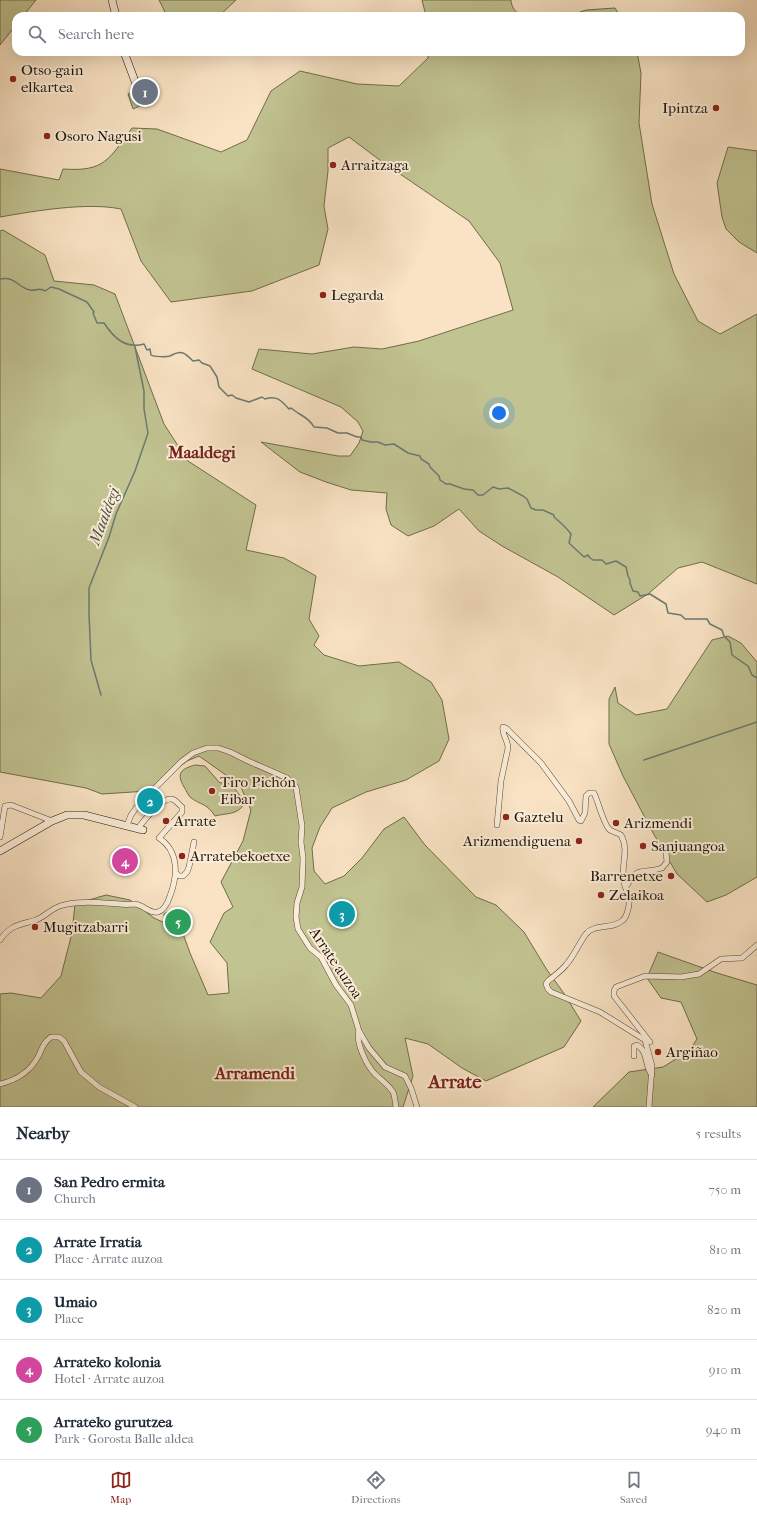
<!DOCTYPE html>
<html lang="en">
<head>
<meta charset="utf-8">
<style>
	body { margin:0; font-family:"IM FELL French Canon",serif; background:#f2f2f3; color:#1f2937 }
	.you { position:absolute; left:499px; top:413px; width:14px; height:14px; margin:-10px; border:3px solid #fff; border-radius:50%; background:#1a73e8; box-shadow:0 0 0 6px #1a73e833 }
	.badge { display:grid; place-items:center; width:26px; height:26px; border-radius:50%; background:#8f2418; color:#fff; font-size:13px; font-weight:700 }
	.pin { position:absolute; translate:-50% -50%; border:2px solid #fff; box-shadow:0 1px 4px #0006 }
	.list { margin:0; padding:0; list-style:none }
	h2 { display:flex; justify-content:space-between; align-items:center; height:52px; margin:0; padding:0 16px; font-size:17px }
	h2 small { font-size:13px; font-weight:400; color:#747a83 }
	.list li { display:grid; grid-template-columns:26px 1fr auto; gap:12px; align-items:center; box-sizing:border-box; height:60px; padding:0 16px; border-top:1px solid #e0e1e3 }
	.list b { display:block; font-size:15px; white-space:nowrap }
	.list p { margin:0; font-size:13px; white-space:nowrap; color:#747a83 }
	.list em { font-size:13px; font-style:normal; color:#747a83 }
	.icon { flex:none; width:22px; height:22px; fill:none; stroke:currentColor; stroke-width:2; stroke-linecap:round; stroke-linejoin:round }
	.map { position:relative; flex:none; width:757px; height:1107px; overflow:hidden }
	.search { position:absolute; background:#fff; box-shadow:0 4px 16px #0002; left:12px; right:12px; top:12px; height:44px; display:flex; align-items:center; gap:10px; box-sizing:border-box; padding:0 14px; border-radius:12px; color:#747a83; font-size:15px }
	.sheet { height:352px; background:#fff }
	nav { display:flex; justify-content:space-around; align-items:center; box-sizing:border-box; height:56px; border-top:1px solid #e0e1e3; background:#fff; font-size:11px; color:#747a83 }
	nav a { display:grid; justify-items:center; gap:2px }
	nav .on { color:#8f2418 }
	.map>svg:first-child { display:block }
	.green { fill:#c1c391; stroke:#706c4c }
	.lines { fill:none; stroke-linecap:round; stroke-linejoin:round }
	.stream { stroke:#6b7a70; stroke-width:1.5 }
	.street-casing { stroke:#564836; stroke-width:6 }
	.secondary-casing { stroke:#1f1406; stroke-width:8 }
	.street { stroke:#fbedd9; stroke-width:5 }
	.secondary { stroke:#fbedd9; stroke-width:7 }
	.poi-dot { fill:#8f2418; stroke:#fbedd9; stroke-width:1.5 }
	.labels { text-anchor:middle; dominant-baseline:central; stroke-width:4; stroke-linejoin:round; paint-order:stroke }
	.poi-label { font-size:15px; fill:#1f1406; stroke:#fbedd9; text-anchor:start }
	.street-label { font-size:15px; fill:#1f1406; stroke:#fbedd9 }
	.water-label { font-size:16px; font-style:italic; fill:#4b5044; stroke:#fbedd9 }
	.quarter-label { font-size:17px; font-weight:bold; fill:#7a1f14; stroke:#fbedd9 }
	.district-label { font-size:19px; font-weight:bold; fill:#7a1f14; stroke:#fbedd9 }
</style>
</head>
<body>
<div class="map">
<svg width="757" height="1107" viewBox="0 0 757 1107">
	<rect width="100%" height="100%" fill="#f9e3c4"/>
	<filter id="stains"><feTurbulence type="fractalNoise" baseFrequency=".005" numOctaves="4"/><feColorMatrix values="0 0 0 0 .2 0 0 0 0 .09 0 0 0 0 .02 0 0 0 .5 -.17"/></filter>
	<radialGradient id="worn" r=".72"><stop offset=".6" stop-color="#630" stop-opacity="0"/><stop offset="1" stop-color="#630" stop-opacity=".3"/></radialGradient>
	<g class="green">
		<polygon points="0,0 36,0 23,16 16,16 16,25 0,45"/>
		<polygon points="159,0 236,0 219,16 167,16"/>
		<path d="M422,0H511C511,7 516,13 522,16H426Z"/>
		<polygon points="615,8 620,16 568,16 586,10"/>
		<path d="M428,52H637L641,73L639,123L652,204L674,274L698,321L720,334L757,314V584L702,562L678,568L648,594L614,615L558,577L502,546L479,531L459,509L434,526L408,536L391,525L386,509L387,493L351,490L326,482L300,472L261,442L338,456H350L359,443L363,431L358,422L341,407L252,369L259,349L312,354L354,347L382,349L419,341L513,310L500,263L469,221L381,161L349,137L328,148V171L324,206L328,229L319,265L252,291L171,302L141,261L121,209C86,202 35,211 0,217V169L59,180L63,169C105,172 109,159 132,128L157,129L221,152L247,140L271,91L300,71L357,84L399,86L428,58Z"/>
		<polygon points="138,90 144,104 133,109 128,94"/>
		<polygon points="728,147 757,151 757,253 739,242 726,229 722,217 717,183"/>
		<polygon points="3,230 45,255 54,281 94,285 115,294 164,424 188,461 256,505 246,550 284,558 316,576 309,619 319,636 314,645 324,655 359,666 399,662 431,682 442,700 449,739 439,761 406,780 366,792 332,808 320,827 312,848 314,871 325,884 344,876 362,858 384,829 404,817 425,845 476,897 496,905 524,932 547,970 563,992 581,1021 564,1047 486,1081 462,1068 428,1044 405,1038 413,1076 403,1107 0,1107 0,994 11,993 41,998 61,976 72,933 75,904 106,895 130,900 154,918 182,931 190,953 208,995 229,993 227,963 210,942 224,913 233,907 221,882 243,841 251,810 240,785 199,756 187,761 148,791 102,794 86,788 0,772 0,231"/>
		<polygon points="728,636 741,643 757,662 757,877 726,895 707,902 677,874 652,831 623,776 609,744 609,699 615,687 618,703 636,715 667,709 712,640"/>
		<path d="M195,765L205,766L220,783L227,782C235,788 240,794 244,804C238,815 226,813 215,816C206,802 201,806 190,797C188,795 186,790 184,787C176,773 181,769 195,765Z"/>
		<path d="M175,911C181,914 184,918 186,924L183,927L178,928L164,916V914L167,912Z"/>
		<polygon points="658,952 717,973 757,985 757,1107 593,1107 629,1072 663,1067 689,1051 697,1039 681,1002 661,998 647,978"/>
	</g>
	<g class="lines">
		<g class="stream">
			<path d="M0,279C16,276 18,288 30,290C36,291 40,287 45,291L51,287L59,289L87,302L94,312L93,313L97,323H104C114,338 125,349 144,344L147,350L150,349L151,355C154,357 167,357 170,356C174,354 178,351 183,353C186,354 190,358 193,361L199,360L202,363L210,366L217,377L219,387L228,396L232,395L236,398L249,402L262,397L265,399C276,395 281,400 289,409L291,408C299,415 309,417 314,427L327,428L338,433H347L357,437H361L362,440L371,442H378L385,445L394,444L408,453L420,456L421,459L429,464L430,467L439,476L440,480L446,484H450L464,489L473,490L478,495H483L493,487L499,489L508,488L523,496L527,499L531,508L536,510H543L554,515V517C560,522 566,527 571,534L569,543L584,557L588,555L590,558L593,560H602L606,564L616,561L626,567L628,576L630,580V583L633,591L638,592L640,596L650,594L666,604L668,613L681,615L685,619H707L710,624L722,630L724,636L730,642L732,655L748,666L752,675L757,678"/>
			<polyline points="101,695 91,660 89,614 89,588 109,537 116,514 135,471 148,433 144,409 144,391 135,347"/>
			<polyline points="644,760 757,722"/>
		</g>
		<defs>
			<g id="street">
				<polyline points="127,825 131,815 139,804 181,762 193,753 207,748 218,748 230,752 248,761 287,778 296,787 302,826 301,842 303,858 302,887 297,903 296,917 298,929 310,948 321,957 336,985 351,1005 359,1031 369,1048 385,1067 405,1076 411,1088 417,1107"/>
				<path d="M497,825L501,781L508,748C508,740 501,733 503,727L506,728L541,763L569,801L579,820L581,821L585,813L586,796L589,793H594C598,801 604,826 610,830C613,832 618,833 621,835C630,851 620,866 624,883C626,890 630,896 629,904C629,908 626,918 623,920C613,930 595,923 586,934C579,943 574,956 566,965C561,971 554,976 548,981L546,984L548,989L551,992L600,1012L645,1040L652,1066L649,1107"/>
				<polyline points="0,837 5,806 11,805 52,821"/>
				<polyline points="176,873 179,876 183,876 187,872 189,867 194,842"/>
				<path d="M626,887C639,864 642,875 662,868L667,862L666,852"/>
				<path d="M0,940C11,924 20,925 36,920C44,917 51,909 60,906C76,900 103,903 120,904C125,905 130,904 135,904C144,905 149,914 158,912C165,910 168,902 170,896C178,875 179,851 159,838L182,812V807C179,805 176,800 172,799C161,797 144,821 138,828"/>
				<path d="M359,1031C355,1042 367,1066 375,1074C381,1080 388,1084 393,1092C395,1096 395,1102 396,1107"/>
				<polyline points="650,1042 614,996 614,991 616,987 645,976 681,977 699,974 721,959 742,958 757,945"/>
				<path d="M634,1056V1046L637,1045C649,1052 644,1066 652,1075"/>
				<path d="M0,1084C17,1080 31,1071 39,1055C42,1048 44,1042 51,1037H59L64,1041L81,1072L99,1087L135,1107"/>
			</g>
			<g id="secondary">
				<polyline points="112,0 116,16"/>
				<polyline points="124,52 136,84"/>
				<polyline points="0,851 52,821 67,815 84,815 143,830"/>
			</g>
		</defs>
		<use href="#street" class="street-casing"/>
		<use href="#secondary" class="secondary-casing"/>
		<use href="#street" class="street"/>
		<use href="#secondary" class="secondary"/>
	</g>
	<g class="poi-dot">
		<circle cx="13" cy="79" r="4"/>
		<circle cx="716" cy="108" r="4"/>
		<circle cx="47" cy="136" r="4"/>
		<circle cx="333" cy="165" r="4"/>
		<circle cx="323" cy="295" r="4"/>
		<circle cx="212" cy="791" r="4"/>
		<circle cx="506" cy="817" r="4"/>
		<circle cx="166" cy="821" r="4"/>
		<circle cx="616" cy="823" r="4"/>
		<circle cx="579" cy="841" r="4"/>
		<circle cx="643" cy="846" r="4"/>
		<circle cx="182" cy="856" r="4"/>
		<circle cx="671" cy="876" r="4"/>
		<circle cx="601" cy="895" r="4"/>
		<circle cx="35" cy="927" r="4"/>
		<circle cx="658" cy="1052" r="4"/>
	</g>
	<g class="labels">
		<g class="poi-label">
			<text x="21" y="70">Otso-gain<tspan x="21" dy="17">elkartea</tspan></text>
			<text x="708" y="108" text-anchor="end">Ipintza</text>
			<text x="55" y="136">Osoro Nagusi</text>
			<text x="341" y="165">Arraitzaga</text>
			<text x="331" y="295">Legarda</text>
			<text x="220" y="782">Tiro Pichón<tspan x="220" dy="17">Eibar</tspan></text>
			<text x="514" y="817">Gaztelu</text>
			<text x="174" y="821">Arrate</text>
			<text x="624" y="823">Arizmendi</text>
			<text x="571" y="841" text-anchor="end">Arizmendiguena</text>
			<text x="651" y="846">Sanjuangoa</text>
			<text x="190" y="856">Arratebekoetxe</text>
			<text x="663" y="876" text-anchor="end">Barrenetxe</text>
			<text x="609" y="895">Zelaikoa</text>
			<text x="43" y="927">Mugitzabarri</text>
			<text x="666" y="1052">Argiñao</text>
		</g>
		<g class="street-label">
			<text transform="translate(336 963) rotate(56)">Arrate auzoa</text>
		</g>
		<g class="water-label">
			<text transform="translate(104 516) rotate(-69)">Maaldegi</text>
		</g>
		<g class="quarter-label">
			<text x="202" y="452">Maaldegi</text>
			<text x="255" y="1073">Arramendi</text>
		</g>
		<g class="district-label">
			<text x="455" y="1082">Arrate</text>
		</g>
	</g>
	<rect width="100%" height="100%" filter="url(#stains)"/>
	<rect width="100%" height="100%" fill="url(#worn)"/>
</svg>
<div class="you"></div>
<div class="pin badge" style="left:145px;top:92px;background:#6b7280">1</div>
<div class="pin badge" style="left:150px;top:801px;background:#0f9aa8">2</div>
<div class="pin badge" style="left:342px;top:914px;background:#0f9aa8">3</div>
<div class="pin badge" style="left:125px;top:861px;background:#d1479c">4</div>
<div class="pin badge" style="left:178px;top:922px;background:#2e9e5b">5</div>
<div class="search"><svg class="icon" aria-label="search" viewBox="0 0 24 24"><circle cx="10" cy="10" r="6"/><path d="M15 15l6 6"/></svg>Search here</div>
</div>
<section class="sheet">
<h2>Nearby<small>5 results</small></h2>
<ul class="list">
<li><span class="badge" style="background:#6b7280">1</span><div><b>San Pedro ermita</b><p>Church</p></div><em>750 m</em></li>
<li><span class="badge" style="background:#0f9aa8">2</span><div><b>Arrate Irratia</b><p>Place · Arrate auzoa</p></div><em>810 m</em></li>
<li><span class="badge" style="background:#0f9aa8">3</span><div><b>Umaio</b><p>Place</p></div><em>820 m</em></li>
<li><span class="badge" style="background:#d1479c">4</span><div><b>Arrateko kolonia</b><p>Hotel · Arrate auzoa</p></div><em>910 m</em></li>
<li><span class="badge" style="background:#2e9e5b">5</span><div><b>Arrateko gurutzea</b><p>Park · Gorosta Balle aldea</p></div><em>940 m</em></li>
</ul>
</section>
<nav>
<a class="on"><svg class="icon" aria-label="map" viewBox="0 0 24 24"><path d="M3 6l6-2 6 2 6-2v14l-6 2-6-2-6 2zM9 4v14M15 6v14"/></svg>Map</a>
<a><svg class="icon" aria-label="directions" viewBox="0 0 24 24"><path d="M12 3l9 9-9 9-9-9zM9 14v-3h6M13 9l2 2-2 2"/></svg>Directions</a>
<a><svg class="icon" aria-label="saved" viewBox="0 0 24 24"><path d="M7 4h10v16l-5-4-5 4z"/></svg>Saved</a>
</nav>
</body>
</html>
